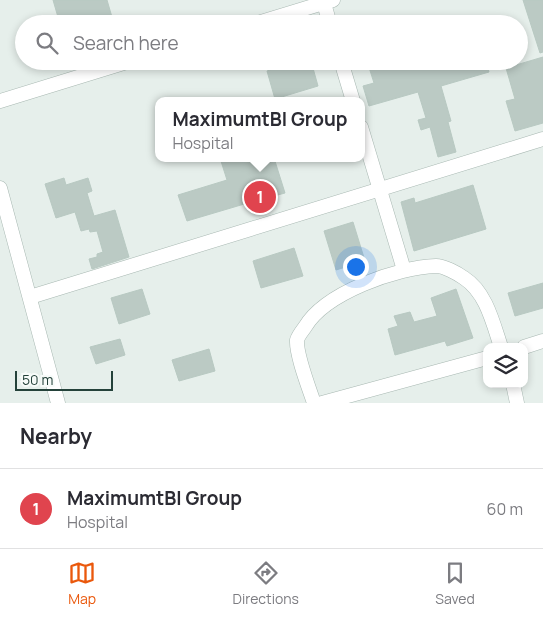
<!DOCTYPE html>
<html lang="en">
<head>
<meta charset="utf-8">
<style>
	body { margin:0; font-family:Manrope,sans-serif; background:#f2f2f3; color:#2b2b33 }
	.controls { position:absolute; right:15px; bottom:15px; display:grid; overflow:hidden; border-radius:10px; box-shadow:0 2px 8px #0003 }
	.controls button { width:45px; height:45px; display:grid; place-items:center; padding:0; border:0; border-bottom:1px solid #e1e1e2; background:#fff; color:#2b2b33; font:25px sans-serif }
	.scale { position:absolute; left:15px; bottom:12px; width:98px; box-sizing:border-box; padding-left:5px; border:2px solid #24423a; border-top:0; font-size:14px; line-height:18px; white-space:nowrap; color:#24423a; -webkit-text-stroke:4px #f7fbf9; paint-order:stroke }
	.you { position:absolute; left:355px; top:266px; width:18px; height:18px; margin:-12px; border:4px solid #fff; border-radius:50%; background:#1a73e8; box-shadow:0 0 0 8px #1a73e833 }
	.badge { display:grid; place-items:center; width:32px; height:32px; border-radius:50%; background:#ea580c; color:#fff; font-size:16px; font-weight:700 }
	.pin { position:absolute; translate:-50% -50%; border:2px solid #fff; box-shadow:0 1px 5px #0006 }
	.popup { position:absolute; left:155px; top:97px; width:210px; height:65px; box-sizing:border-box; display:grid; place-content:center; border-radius:10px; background:#fff; filter:drop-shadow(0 1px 4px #0005); font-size:16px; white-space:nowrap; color:#7c7c81 }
	.popup b { font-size:19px; color:#2b2b33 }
	.popup::after { content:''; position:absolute; left:50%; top:100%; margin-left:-10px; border:10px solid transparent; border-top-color:#fff }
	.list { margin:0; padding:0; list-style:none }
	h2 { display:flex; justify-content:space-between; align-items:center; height:65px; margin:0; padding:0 20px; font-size:21px }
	h2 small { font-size:16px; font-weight:400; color:#7c7c81 }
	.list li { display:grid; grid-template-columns:32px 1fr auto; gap:15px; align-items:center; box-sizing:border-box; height:80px; padding:0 20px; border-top:1px solid #e1e1e2 }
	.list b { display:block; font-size:19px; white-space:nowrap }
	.list p { margin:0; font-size:16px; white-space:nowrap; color:#7c7c81 }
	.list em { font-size:16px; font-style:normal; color:#7c7c81 }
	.icon { flex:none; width:28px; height:28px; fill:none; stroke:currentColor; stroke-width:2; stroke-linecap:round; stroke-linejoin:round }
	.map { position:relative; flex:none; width:543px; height:403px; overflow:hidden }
	.search { position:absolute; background:#fff; box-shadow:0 2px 8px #0003; left:15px; right:15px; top:15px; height:55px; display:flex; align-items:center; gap:12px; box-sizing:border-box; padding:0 18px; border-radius:28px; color:#7c7c81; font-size:19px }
	.sheet { height:145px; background:#fff }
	nav { display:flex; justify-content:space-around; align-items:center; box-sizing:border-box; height:70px; border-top:1px solid #e1e1e2; background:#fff; font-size:14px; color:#7c7c81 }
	nav a { display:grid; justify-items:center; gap:2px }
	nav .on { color:#ea580c }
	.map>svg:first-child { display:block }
	.building { fill:#bbcac4; stroke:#b8c9c2 }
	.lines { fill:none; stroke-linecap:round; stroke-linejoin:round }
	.minor-casing { stroke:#a8b8b2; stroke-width:15 }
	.minor { stroke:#fff; stroke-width:14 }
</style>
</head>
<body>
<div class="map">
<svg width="543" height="403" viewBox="0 0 543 403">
	<rect width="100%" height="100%" fill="#e6efeb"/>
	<g class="building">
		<polygon points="53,0 107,0 114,24 60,24"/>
		<polygon points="523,0 543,0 543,52 540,53"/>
		<polygon points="543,57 543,123 515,131 506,101 515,99 506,68"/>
		<polygon points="297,61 311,61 318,86 275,99 267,71"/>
		<polygon points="367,61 461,61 462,64 473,61 486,61 489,72 441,86 451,121 448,122 456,152 438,157 430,127 421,130 418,120 426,118 418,92 369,106 363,86 374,83"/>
		<polygon points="220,158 274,158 285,193 274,196 272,190 249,196 251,202 187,221 178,195 227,180"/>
		<polygon points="64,178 66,185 88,178 92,191 87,193 94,216 115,210 129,257 92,269 89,259 97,257 97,254 103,252 97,231 90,232 89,229 81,231 75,212 56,218 45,184"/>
		<polygon points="473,185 486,229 414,251 401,202 414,198 415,203"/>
		<polygon points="353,222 365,261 336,270 324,231"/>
		<polygon points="294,248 303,276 261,288 253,261"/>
		<polygon points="543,283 543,308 515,316 508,293"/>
		<polygon points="142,289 150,314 119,324 111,298"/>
		<polygon points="456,289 473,338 447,346 445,341 395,355 388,329 398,326 394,316 410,312 414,322 437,316 431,298"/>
		<polygon points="120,339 125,355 96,364 90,347"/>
		<polygon points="209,349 215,371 179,381 172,360"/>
	</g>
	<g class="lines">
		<defs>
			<g id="minor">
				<polyline points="323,0 330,24"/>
				<polyline points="254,24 333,0"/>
				<polyline points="341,61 353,101"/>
				<polyline points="0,101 130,61"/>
				<polyline points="361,127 404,270"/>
				<polyline points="0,188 58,403"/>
				<polyline points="30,297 543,139"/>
				<polyline points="524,347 543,341"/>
				<polyline points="513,384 517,403"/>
				<path d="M314,403C309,388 296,355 297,340C298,336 302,331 305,327C325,293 397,267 436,266C444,266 457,273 464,278C486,292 493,323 501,347"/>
				<polyline points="322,403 487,358"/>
			</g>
		</defs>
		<use href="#minor" class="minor-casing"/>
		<use href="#minor" class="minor"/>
	</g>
</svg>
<div class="controls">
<button><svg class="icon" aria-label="layers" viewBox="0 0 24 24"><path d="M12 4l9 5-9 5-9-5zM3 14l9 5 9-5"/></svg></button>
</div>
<div class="scale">50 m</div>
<div class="you"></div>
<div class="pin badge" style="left:260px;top:197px;background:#e0444e">1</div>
<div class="popup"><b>MaximumtBl Group</b>Hospital</div>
<div class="search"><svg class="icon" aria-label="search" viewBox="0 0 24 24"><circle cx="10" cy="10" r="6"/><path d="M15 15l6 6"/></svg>Search here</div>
</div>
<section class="sheet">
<h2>Nearby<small></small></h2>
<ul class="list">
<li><span class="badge" style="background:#e0444e">1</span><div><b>MaximumtBl Group</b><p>Hospital</p></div><em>60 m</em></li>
</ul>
</section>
<nav>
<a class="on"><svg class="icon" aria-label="map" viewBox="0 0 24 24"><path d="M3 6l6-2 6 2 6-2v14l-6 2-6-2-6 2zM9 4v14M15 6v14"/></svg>Map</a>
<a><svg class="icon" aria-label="directions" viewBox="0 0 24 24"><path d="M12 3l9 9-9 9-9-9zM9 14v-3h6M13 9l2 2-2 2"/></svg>Directions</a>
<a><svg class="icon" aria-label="saved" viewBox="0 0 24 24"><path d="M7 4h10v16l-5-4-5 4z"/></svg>Saved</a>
</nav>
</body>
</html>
